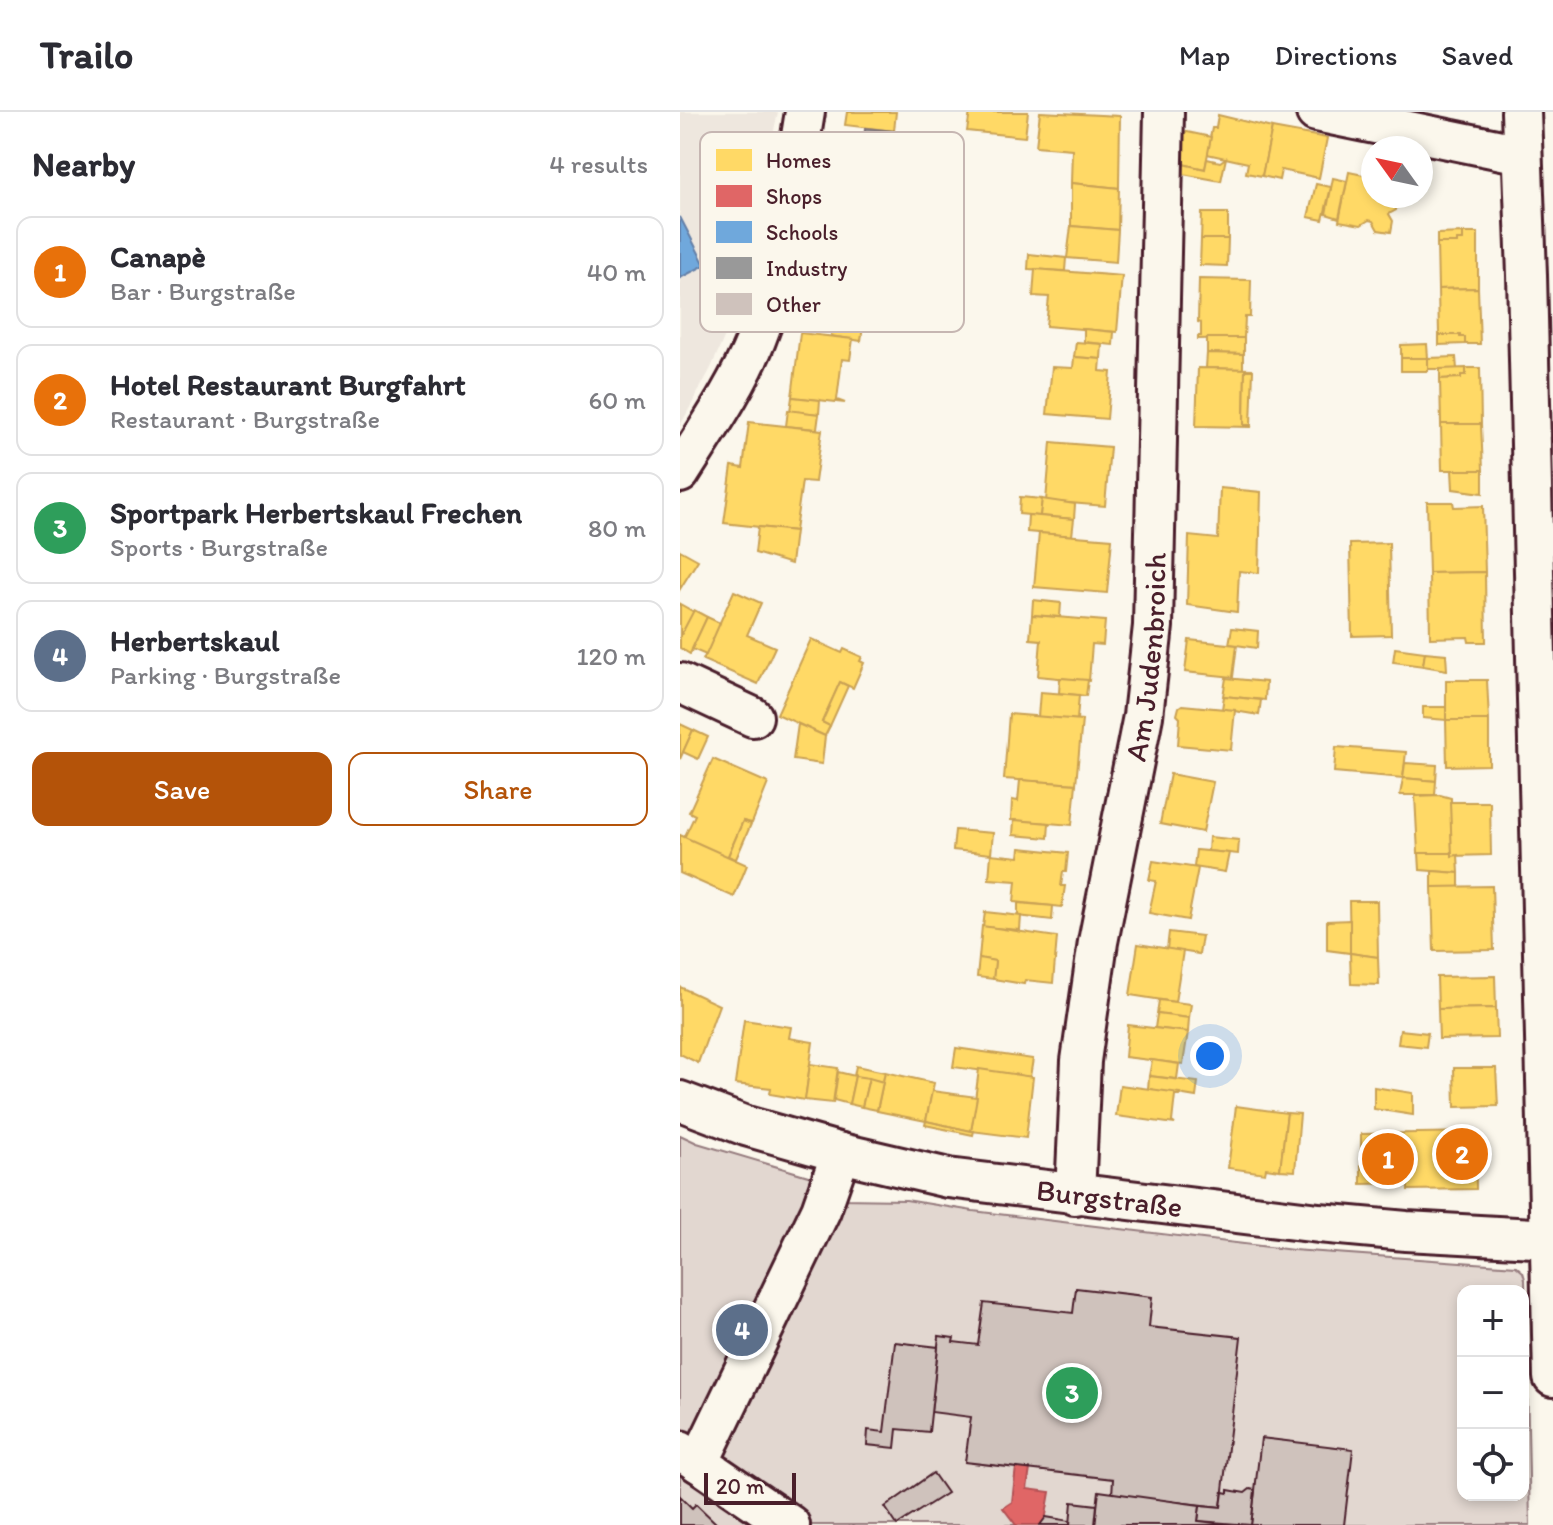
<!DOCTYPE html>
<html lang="en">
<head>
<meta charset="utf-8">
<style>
	body { margin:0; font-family:Itim,sans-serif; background:#f2f2f3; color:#2b2b33 }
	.controls { position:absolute; right:24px; bottom:24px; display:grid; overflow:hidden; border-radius:16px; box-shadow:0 4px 12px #0003 }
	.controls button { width:72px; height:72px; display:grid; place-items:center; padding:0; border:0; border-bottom:2px solid #e1e1e2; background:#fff; color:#2b2b33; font:40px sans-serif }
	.compass { position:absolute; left:681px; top:24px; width:72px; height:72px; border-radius:50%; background:#fff; box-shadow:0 4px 12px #0003; rotate:303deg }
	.scale { position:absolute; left:24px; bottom:20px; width:92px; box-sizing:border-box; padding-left:8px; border:4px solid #4a1f2b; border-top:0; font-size:22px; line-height:28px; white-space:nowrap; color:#4a1f2b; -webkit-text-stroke:6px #fbf7ec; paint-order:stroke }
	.you { position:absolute; left:530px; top:944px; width:28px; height:28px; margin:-20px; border:6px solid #fff; border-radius:50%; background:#1a73e8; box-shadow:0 0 0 12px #1a73e833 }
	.badge { display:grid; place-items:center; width:52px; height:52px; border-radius:50%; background:#b45309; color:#fff; font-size:26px; font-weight:700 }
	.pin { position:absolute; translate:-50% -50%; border:4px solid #fff; box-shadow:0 2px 8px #0006 }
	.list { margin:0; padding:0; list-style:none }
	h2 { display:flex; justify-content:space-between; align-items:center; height:104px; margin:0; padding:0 32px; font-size:34px }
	h2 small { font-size:26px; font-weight:400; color:#7c7c81 }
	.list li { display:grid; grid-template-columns:52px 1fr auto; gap:24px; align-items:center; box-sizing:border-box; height:112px; margin:0 16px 16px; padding:0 16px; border:2px solid #e1e1e2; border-radius:16px }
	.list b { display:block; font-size:30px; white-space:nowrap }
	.list p { margin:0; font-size:26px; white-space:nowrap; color:#7c7c81 }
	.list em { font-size:26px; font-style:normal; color:#7c7c81 }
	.actions { display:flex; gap:16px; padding:24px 32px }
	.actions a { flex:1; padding:18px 0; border:2px solid #b45309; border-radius:16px; text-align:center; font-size:28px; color:#b45309 }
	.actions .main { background:#b45309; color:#fff }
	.icon { flex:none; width:44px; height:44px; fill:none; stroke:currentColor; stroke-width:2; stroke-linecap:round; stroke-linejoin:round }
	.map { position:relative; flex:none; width:873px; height:1413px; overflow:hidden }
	header { display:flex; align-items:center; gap:48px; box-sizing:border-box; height:112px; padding:0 40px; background:#fff; border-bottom:2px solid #e1e1e2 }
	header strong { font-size:38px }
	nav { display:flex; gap:44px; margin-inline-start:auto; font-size:28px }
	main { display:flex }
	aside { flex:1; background:#fff }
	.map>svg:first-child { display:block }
	.built { fill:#eee7de }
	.green { fill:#e2d7d0; stroke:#967b7e; stroke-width:2; fill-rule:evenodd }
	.homes { fill:#ffd966; stroke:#c9a154; stroke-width:2 }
	.shops { fill:#e06666; stroke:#b35154; stroke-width:2 }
	.schools { fill:#6fa8dc; stroke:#647fa7; stroke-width:2 }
	.industry { fill:#999; stroke:#817478; stroke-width:2 }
	.building { fill:#cfc2bc; stroke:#4a1f2b; stroke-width:2 }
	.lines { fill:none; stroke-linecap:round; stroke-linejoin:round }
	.minor-casing { stroke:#4a1f2b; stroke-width:44 }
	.minor { stroke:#fbf7ec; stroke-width:38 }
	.labels { text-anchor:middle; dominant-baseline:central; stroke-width:8; stroke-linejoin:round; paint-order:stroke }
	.street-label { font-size:30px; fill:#4a1f2b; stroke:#fbf7ec }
	.key { fill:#fbf7ec; stroke:#c6b6b2; stroke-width:2 }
	.key-label { font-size:22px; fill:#4a1f2b }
</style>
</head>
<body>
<header>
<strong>Trailo</strong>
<nav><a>Map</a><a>Directions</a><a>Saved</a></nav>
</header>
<main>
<aside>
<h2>Nearby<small>4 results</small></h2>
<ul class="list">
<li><span class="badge" style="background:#e8710a">1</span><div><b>Canapè</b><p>Bar · Burgstraße</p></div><em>40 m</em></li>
<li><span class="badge" style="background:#e8710a">2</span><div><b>Hotel Restaurant Burgfahrt</b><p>Restaurant · Burgstraße</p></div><em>60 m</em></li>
<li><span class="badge" style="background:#2e9e5b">3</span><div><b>Sportpark Herbertskaul Frechen</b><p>Sports · Burgstraße</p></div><em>80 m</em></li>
<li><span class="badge" style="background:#5c6f8a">4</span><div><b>Herbertskaul</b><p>Parking · Burgstraße</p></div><em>120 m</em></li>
</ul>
<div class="actions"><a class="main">Save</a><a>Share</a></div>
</aside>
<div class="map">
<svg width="873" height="1413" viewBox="0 0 873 1413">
	<rect width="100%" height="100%" fill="#fbf7ec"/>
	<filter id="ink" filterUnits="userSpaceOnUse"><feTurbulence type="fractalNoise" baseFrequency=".0125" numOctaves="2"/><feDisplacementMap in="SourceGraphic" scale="16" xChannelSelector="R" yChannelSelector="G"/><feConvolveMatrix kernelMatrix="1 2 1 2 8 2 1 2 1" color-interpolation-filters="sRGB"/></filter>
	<g filter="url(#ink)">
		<polygon class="built" points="0,0 98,0 63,160 46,221 31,256 0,314"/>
		<path class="green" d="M0,1023L17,1031L145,1069L161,1087L226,1088L293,1099L613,1138L836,1154L843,1160L845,1167L850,1413H0ZM783,1179H843V1383H783Z"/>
		<g class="homes">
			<polygon points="167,0 216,0 214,19 165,13"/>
			<polygon points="290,0 348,0 345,25 287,19"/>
			<polygon points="360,0 440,4 439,76 391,71 392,37 356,34"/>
			<polygon points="538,3 592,16 582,64 566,61 568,51 527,42 532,16 536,16"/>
			<polygon points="592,16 647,26 639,66 601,58 599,68 582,64"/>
			<polygon points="498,18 531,25 525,57 498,51"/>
			<polygon points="546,46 541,69 497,61 498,51 525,57 527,47 540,50"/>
			<polygon points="669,60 693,65 693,84 713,84 717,91 716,98 709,102 713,109 711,120 698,118 693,109 689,108 681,113 659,109"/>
			<polygon points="653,66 667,69 659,106 646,102"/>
			<polygon points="391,71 439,76 438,118 391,114"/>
			<polygon points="636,72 651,75 643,108 628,105"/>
			<polygon points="522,101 548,101 548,127 521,127"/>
			<polygon points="391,114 438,118 436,150 387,146"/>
			<polygon points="783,121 798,121 798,176 758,177 757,131 777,131 777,128 783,128"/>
			<polygon points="783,121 783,128 777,128 777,131 757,131 757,122"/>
			<polygon points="521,127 548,127 547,154 520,153"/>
			<polygon points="349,142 386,146 385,159 348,157"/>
			<polygon points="355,157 442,164 437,220 366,214 369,185 353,184"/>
			<polygon points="519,167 571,168 570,205 565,205 564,226 518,227 518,224 521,224 521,211 518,210"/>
			<polygon points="798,176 800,232 785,232 785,225 780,225 780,223 759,223 758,177"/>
			<polygon points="152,211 183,214 181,229 151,224"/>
			<polygon points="404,217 434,220 433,233 404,230"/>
			<polygon points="120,221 173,227 170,248 162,247 157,288 165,291 112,285"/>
			<polygon points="759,223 780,223 780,225 785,225 785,232 759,233"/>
			<polygon points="527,226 564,226 564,242 527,241"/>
			<polygon points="396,230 422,232 421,247 394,245"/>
			<polygon points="747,232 748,246 721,246 721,233"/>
			<polygon points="527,241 563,242 563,257 526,256"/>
			<polygon points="394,245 421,247 420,259 431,260 427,307 367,302 372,255 393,256"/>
			<polygon points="776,245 777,257 748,257 748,246"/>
			<rect x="721" y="246" width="27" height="13"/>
			<polygon points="518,256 573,257 565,258 564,313 572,315 516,314"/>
			<polygon points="786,256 786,263 781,263 781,266 760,267 760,257"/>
			<polygon points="786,256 800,256 801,312 761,312 760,267 781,266 781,263 786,263"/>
			<polygon points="565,258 573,258 571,313 564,313"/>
			<polygon points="112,285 140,288 139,302 110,299"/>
			<polygon points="108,298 139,302 137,317 106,314"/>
			<polygon points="69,310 142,318 135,370 122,369 115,419 44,411 52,354 63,356"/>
			<polygon points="761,312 801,312 803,358 762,358"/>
			<polygon points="371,330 430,335 425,394 366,389"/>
			<polygon points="772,358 803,358 803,381 773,377"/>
			<polygon points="540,376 581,380 579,461 559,459 557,500 507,493 509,424 538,427"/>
			<polygon points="340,385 362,387 360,404 339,402"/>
			<polygon points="362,387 395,392 394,407 360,404"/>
			<polygon points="747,390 773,390 774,395 803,394 805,460 749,461"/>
			<polygon points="348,403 394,407 392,424 347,420"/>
			<polygon points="78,415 115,419 111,452 75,441"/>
			<polygon points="359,421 432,427 427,481 354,475"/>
			<polygon points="709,431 711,523 672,524 670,432"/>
			<polygon points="0,438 18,448 0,477"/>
			<polygon points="805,460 806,530 789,530 788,525 750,526 749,461"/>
			<polygon points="54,479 81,491 67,523 95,535 78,572 23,548"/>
			<polygon points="353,488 381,491 380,505 352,503"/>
			<polygon points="0,492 14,500 0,525"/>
			<polygon points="14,498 27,505 10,542 0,536 0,525"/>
			<polygon points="352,503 425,509 423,533 412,532 409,569 358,564 361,528 350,527"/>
			<polygon points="27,505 40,511 26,543 12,537"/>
			<polygon points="552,516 578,519 577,536 549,532"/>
			<polygon points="131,527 162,541 164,537 182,545 180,549 184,551 173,576 160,570 142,610 150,614 145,624 97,602"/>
			<polygon points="509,528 557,533 553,565 505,560"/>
			<polygon points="715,536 745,540 743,554 713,550"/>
			<polygon points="745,540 766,542 767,558 743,554"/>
			<polygon points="380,566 408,568 406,584 379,581"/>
			<polygon points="546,566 586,570 585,588 543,584"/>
			<polygon points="766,568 807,568 809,608 766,608"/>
			<polygon points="160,570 168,574 150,614 142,610"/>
			<polygon points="360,580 399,583 397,608 358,605"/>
			<polygon points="544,584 581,588 579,603 542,597"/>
			<polygon points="502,593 555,598 551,638 498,633 500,606 497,603 499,595"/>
			<polygon points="743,595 766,595 766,608 743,606"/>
			<polygon points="329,602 402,608 396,672 324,667"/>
			<polygon points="766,608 809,608 809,653 767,654"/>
			<polygon points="0,612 13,618 0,647"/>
			<polygon points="118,612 145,624 142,652 113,648"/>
			<polygon points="13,618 28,625 18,647 3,640"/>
			<polygon points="656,635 726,640 723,666 654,660"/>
			<polygon points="33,647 88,671 72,711 63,709 48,744 55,749 4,726 15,703 9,700"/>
			<polygon points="725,651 757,653 756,669 723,666"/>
			<polygon points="490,662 533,670 523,720 480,712"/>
			<polygon points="723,666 756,669 755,683 720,683"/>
			<polygon points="340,668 396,672 392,713 331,708 332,688 338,689"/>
			<polygon points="760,683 771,686 772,741 738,741 735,684"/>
			<polygon points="770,690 810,690 811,743 772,744"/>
			<polygon points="334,708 369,711 368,726 333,723"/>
			<polygon points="63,709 71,712 56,747 48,744"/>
			<polygon points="275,718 313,721 311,742 273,738"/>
			<polygon points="0,723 67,753 54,785 0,761"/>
			<polygon points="529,725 559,728 558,742 528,739"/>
			<polygon points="340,736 388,741 386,760 383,760 381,774 385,774 382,795 334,790 336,769 309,767 311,742 339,745"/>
			<polygon points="516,738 549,741 545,760 514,755"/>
			<polygon points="739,741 772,741 772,744 778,743 779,761 740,758"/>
			<polygon points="473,749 518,756 508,808 469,801 476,769 469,768"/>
			<polygon points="752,759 779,761 779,775 752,775"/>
			<polygon points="812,774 814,838 754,839 752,775"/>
			<polygon points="669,789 697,789 698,845 670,841"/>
			<polygon points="338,791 373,794 372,808 338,804"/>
			<polygon points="305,800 341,804 340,818 303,815"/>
			<polygon points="670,808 670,841 647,838 647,809"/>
			<polygon points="302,814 377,825 373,871 345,868 344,872 313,867 315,849 299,846"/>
			<polygon points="489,820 522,824 519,842 487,837"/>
			<polygon points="458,832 503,839 495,890 450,883"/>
			<polygon points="670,841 698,845 699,873 671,872"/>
			<polygon points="299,846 315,849 313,867 297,865"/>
			<polygon points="815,864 816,896 758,897 757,865"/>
			<polygon points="0,875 39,893 18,951 0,942"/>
			<polygon points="479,888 511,892 509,906 477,902"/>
			<polygon points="816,896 817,926 759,927 758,897"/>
			<polygon points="477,902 509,906 508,920 475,916"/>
			<polygon points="64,908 111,915 109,926 133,930 125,988 90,982 91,976 55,972"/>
			<polygon points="448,913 508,920 503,952 445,945"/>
			<polygon points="720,918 748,921 746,935 718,932"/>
			<polygon points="276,936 353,947 350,965 273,955"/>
			<polygon points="472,948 499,952 497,967 469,964"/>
			<polygon points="130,952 158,956 153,991 125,988"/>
			<polygon points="176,954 205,960 203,970 174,964"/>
			<polygon points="774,956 816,956 818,994 775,995"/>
			<polygon points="299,957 353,965 346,1026 291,1019"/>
			<polygon points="158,960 175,964 169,992 154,988"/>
			<polygon points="205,960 254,971 246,1009 197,999"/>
			<polygon points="175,964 189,966 182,995 169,992"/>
			<polygon points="469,964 518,970 516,985 468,977"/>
			<polygon points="189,966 203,970 197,998 182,995"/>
			<polygon points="440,973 500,981 499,983 495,983 492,1010 495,1012 436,1004"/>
			<polygon points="694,975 733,981 733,1003 694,997"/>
			<polygon points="252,979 297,985 291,1019 246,1009"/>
			<polygon points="556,994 607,1001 600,1058 586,1056 585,1061 548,1056"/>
			<polygon points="607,1001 620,1002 615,1059 600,1058"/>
			<polygon points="246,1009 291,1019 294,1019 293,1023 245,1013"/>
			<polygon points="795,1020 796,1077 728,1078 728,1071 681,1072 681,1022"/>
		</g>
		<polygon class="shops" points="336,1355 350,1357 347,1377 370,1380 365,1409 360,1413 336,1413 323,1396 332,1390"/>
		<polygon class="schools" points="0,105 25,153 0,166"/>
		<polygon class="industry" points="185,16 214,19 212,33 184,30"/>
		<g class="building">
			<polygon points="396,1176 472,1185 469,1215 561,1225 541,1395 432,1383 433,1367 285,1350 291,1305 251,1300 259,1224 274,1226 273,1230 298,1233 304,1191 393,1201"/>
			<polygon points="215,1230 258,1235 249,1320 217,1317 215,1336 187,1333 188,1318 204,1320"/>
			<polygon points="581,1326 673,1337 664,1413 571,1413"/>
			<polygon points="253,1361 267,1381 217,1413 205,1395"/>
			<polygon points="570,1377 575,1378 571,1413 518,1409 520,1393 541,1395 543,1380 548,1381 548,1378 565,1381"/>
			<polygon points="419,1379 520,1393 518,1409 551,1413 415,1413"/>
			<polygon points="0,1384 12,1396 16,1392 38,1413 0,1413"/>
			<polygon points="392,1390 417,1393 415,1413 390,1413"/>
			<polygon points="366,1405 390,1409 390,1413 360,1413"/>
		</g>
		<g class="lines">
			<defs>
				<g id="minor">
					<polyline points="636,0 841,42"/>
					<polyline points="841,0 847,163 873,1265"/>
					<path d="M0,361C27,318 57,275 76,228C105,156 112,76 125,0"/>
					<polyline points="0,571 73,605"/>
					<path id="s1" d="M0,989L66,1014L161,1041L268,1066L639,1111L726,1119L873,1127"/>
					<path id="s2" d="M395,1083L401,949L418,830L463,604L473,514L484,0"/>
					<polyline points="0,1338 110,1413"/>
					<polyline points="19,1351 141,1098 161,1041"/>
				</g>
			</defs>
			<use href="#minor" class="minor-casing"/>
			<use href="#minor" class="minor"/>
		</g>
	</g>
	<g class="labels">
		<g class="street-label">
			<text stroke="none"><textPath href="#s2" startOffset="544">Am Judenbroich</textPath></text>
			<text stroke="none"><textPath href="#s1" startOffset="442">Burgstraße</textPath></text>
		</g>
	</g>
	<rect x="20" y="20" width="264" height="200" rx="12" class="key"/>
	<rect x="36" y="37" width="36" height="22" fill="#ffd966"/>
	<rect x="36" y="73" width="36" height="22" fill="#e06666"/>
	<rect x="36" y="109" width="36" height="22" fill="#6fa8dc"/>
	<rect x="36" y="145" width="36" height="22" fill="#999"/>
	<rect x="36" y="181" width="36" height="22" fill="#cfc2bc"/>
	<g class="key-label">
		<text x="86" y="56">Homes</text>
		<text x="86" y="92">Shops</text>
		<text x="86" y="128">Schools</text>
		<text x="86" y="164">Industry</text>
		<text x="86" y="200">Other</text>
	</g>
</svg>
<div class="controls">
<button>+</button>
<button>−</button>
<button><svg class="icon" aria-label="locate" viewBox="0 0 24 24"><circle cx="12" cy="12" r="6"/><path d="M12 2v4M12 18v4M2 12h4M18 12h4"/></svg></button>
</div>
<svg class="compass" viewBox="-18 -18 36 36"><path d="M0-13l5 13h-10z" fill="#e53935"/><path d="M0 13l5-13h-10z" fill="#7c7c81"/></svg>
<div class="scale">20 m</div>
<div class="you"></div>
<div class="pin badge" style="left:708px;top:1047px;background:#e8710a">1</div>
<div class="pin badge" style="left:782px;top:1042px;background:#e8710a">2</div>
<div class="pin badge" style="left:392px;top:1281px;background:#2e9e5b">3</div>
<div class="pin badge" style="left:62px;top:1218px;background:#5c6f8a">4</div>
</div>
</main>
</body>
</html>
